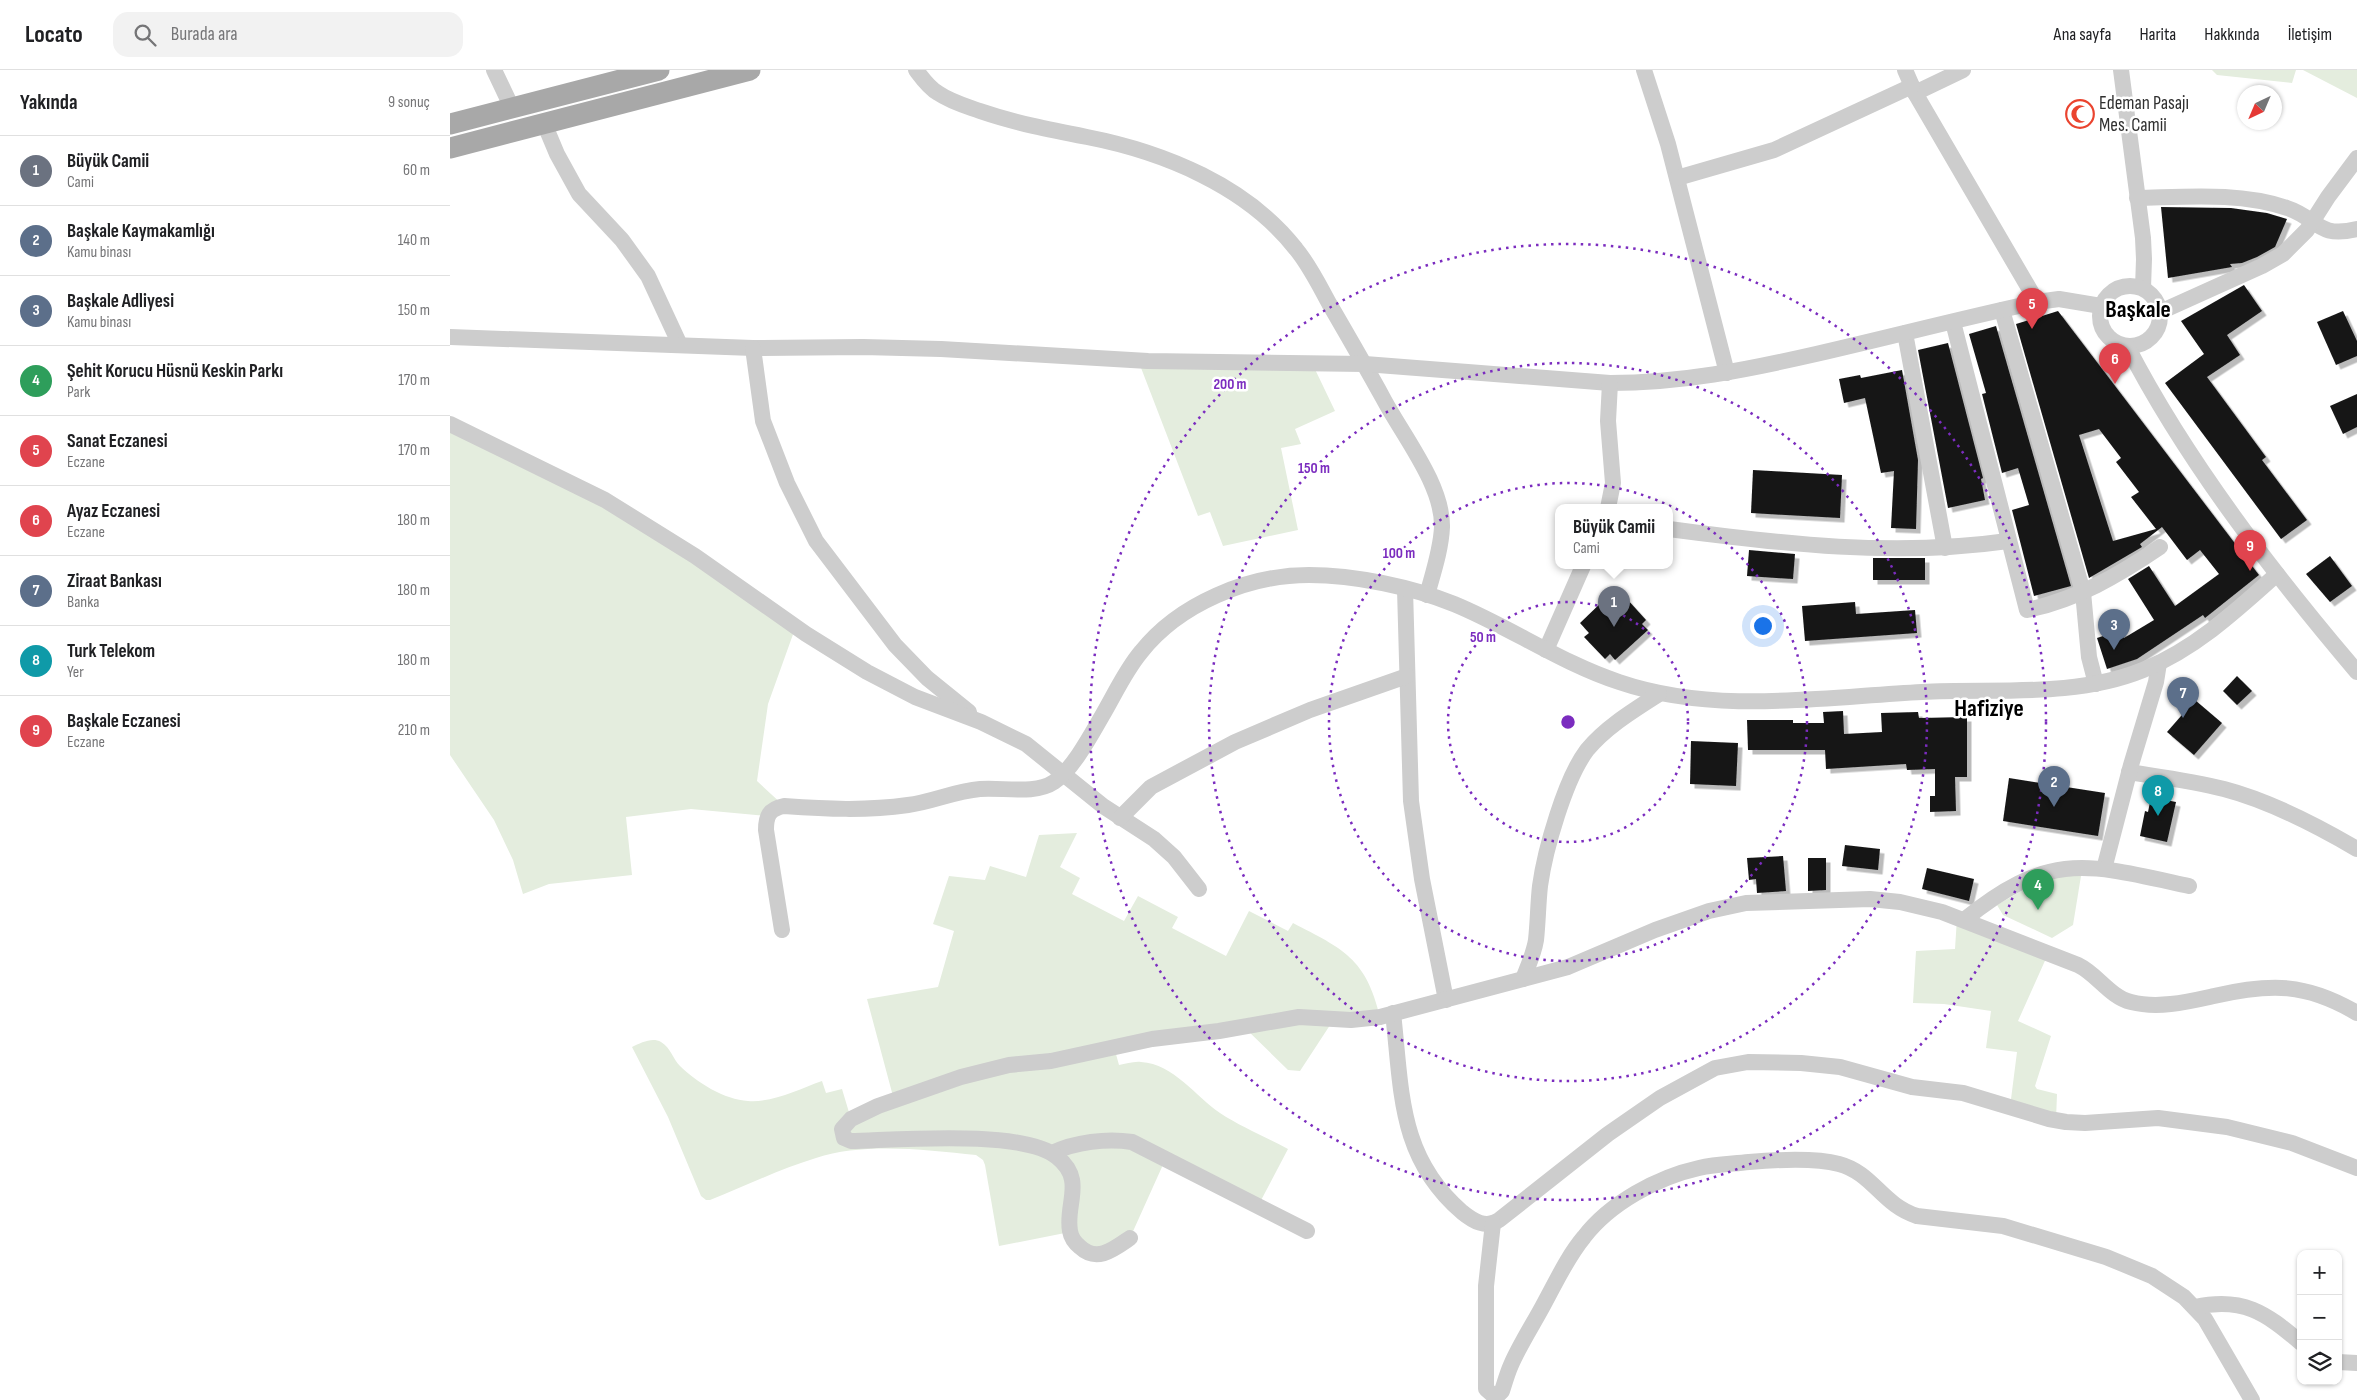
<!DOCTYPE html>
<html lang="tr">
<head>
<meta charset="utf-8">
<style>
	body { margin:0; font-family:"Sofia Sans Condensed",sans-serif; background:#f2f2f2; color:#202124 }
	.controls { position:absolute; right:15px; bottom:15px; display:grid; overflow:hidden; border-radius:10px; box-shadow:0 1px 4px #0004 }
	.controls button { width:45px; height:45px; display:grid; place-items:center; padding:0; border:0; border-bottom:1px solid #e0e0e0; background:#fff; color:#202124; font:25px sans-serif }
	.compass { position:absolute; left:1787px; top:15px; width:45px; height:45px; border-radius:50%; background:#fff; box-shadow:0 1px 4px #0004; rotate:224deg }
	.you { position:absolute; left:1312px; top:555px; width:18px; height:18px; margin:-12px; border:4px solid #fff; border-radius:50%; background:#1a73e8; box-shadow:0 0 0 8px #1a73e833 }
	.badge { display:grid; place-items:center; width:32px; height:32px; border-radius:50%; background:#0f766e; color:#fff; font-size:16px; font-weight:700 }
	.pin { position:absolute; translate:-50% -41px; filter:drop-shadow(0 1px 2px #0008) }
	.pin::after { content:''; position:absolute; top:26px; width:18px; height:15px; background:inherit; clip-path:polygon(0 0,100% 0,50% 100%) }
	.popup { position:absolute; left:1105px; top:434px; width:118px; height:65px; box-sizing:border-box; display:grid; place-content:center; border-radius:10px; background:#fff; filter:drop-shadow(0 1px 4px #0005); font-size:16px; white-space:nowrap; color:#757577 }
	.popup b { font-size:19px; color:#202124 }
	.popup::after { content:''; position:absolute; left:50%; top:100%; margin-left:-10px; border:10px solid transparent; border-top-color:#fff }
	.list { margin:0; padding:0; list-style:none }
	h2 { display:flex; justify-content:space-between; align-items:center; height:65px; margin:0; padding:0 20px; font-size:21px }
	h2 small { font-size:16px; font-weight:400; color:#757577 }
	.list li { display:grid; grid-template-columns:32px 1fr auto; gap:15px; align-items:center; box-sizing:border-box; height:70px; padding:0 20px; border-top:1px solid #e0e0e0 }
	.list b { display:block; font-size:19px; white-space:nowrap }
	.list p { margin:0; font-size:16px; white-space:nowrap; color:#757577 }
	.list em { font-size:16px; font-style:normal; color:#757577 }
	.icon { flex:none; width:28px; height:28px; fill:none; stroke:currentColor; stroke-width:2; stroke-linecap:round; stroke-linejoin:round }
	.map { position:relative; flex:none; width:1907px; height:1330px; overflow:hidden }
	header { display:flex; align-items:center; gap:30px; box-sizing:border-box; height:70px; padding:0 25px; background:#fff; border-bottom:1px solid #e0e0e0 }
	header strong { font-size:24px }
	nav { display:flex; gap:28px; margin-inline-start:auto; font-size:18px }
	.search { width:350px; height:45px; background:#f2f2f2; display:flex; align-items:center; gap:12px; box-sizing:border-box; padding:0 18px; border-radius:15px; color:#757577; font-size:19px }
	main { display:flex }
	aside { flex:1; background:#fff }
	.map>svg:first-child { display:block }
	.green { fill:#e4edde }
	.building { fill:#171717; fill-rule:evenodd; filter:url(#shadow) }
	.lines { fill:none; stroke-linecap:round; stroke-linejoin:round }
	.minor { stroke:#cdcdcd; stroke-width:16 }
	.major { stroke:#a8a8a8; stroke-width:21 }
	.ring { fill:none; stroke:#7b2cbf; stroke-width:2.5; stroke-dasharray:2.5 5 }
	.labels { text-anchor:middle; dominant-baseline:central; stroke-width:5; stroke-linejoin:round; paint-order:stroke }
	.poi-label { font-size:19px; fill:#303030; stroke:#fff; text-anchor:start }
	.district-label { font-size:24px; font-weight:bold; fill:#000; stroke:#fff }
	.centre { fill:#7b2cbf; stroke:#fff; stroke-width:2.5 }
	.ring-label { font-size:15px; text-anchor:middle; font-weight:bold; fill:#7b2cbf; stroke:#fff; stroke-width:5; stroke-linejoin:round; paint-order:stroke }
</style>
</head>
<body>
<header>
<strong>Locato</strong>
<div class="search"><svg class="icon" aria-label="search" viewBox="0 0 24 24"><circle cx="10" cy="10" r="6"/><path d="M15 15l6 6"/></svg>Burada ara</div>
<nav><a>Ana sayfa</a><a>Harita</a><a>Hakkında</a><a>İletişim</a></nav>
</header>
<main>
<aside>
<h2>Yakında<small>9 sonuç</small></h2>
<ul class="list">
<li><span class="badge" style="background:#6b7280">1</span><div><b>Büyük Camii</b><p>Cami</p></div><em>60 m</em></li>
<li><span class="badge" style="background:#5c6f8a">2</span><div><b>Başkale Kaymakamlığı</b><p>Kamu binası</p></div><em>140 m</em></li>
<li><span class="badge" style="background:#5c6f8a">3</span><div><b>Başkale Adliyesi</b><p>Kamu binası</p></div><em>150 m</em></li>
<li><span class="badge" style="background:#2e9e5b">4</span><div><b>Şehit Korucu Hüsnü Keskin Parkı</b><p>Park</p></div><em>170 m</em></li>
<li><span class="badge" style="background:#e0444e">5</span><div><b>Sanat Eczanesi</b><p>Eczane</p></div><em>170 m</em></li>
<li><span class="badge" style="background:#e0444e">6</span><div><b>Ayaz Eczanesi</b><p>Eczane</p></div><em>180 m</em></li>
<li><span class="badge" style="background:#5c6f8a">7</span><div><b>Ziraat Bankası</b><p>Banka</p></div><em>180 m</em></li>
<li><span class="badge" style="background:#0f9aa8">8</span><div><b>Turk Telekom</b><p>Yer</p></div><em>180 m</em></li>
<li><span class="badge" style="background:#e0444e">9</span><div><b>Başkale Eczanesi</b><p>Eczane</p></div><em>210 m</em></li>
</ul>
</aside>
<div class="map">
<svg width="1907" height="1330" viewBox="0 0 1907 1330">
	<defs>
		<filter id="shadow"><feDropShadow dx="4.5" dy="4.5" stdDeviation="0" flood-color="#0004"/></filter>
	</defs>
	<rect width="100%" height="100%" fill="#fff"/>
	<g class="green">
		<polygon points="1762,0 1846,0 1842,13 1767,5"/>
		<polygon points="1853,0 1907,0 1907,28"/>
		<polygon points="688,290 862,293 885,341 845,359 851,374 831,378 848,460 773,476 760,442 748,446"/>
		<polygon points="0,354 73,388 346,556 318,634 307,711 334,736 317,746 241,739 176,747 182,805 99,814 73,824 63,790 44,750 0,685"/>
		<path d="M627,763L610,797L630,808L622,824L674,851L688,826L728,847L722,858L776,886L799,841L838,861L843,853C893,879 916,888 930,947L884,949L850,1001L838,1000L794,957L664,977L669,995C676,994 684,991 691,992C724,994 746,1027 770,1043C791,1057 816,1067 838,1079L808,1136L716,1088L680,1168L649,1185L620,1162L549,1176L535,1095L533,1090L526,1085C476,1080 414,1072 366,1088C330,1099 295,1116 260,1130H256L251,1126L218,1047L182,977C191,973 202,967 211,972C221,978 223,989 230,996C246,1012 275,1030 298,1031C323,1033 349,1019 372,1011L376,1023L392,1019L401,1049L444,1030L417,929L488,917L504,861L483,854L499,806L535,810L540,796L576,807L589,765Z"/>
		<polygon points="1613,804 1631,806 1623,855 1602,868 1553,845 1547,835 1587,812"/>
		<polygon points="1507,848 1598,884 1568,951 1601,966 1585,1016 1587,1019 1607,1024 1606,1050 1560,1037 1567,982 1536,978 1541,941 1494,934 1463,933 1466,881 1505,879"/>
	</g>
	<g class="building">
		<polygon points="1711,137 1781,138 1817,143 1837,149 1825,177 1807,187 1792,193 1780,194 1782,197 1718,208"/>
		<polygon points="1794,215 1812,241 1777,265 1790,285 1757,307 1816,387 1812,390 1857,450 1831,469 1715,313 1754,284 1731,251"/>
		<path d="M1608,241L1809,505L1755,548L1753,545L1687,589L1657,599L1647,568L1671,560L1674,568L1704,550L1678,509L1699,496L1725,536L1769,504L1750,480L1737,490L1712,457L1690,474L1692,477L1639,508L1566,254ZM1649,359L1671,388L1666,392L1689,422L1681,427L1706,459L1663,471L1629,365Z"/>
		<polygon points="1893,241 1907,271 1907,286 1886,295 1867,252"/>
		<polygon points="1546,256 1621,516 1584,526 1562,440 1579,435 1568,398 1552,403 1532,324 1536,323 1519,264"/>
		<polygon points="1498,273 1533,408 1531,409 1535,430 1498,438 1468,280"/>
		<polygon points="1452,300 1468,390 1466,459 1441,458 1444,401 1431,403 1415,328 1394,333 1389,309 1410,305 1411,308"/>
		<polygon points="1907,324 1907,357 1893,364 1880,336"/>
		<polygon points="1303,400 1392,405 1390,448 1301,443"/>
		<polygon points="1299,480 1345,484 1343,509 1297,506"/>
		<polygon points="1880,486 1902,516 1880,532 1856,504"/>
		<rect x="1423" y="488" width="52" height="22"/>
		<polygon points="1157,527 1162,532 1167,528 1173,534 1177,529 1196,550 1192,554 1198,560 1165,590 1160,584 1155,589 1134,567 1139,563 1130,553"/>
		<polygon points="1405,532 1406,544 1465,540 1467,563 1355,571 1352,536"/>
		<polygon points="1787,606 1802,621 1787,635 1773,621"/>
		<polygon points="1745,630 1772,653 1744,685 1717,662"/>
		<polygon points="1393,641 1394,664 1432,662 1431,643 1468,642 1469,648 1517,647 1517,707 1505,707 1506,741 1480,742 1480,726 1485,726 1485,699 1457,700 1456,694 1376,699 1375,680 1298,680 1297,650 1343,650 1343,653 1374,653 1373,642"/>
		<polygon points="1241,671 1288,673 1286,716 1240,714"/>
		<polygon points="1559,708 1655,723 1648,766 1553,751"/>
		<polygon points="1701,727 1726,732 1717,772 1690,766 1695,741 1698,742"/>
		<polygon points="1395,775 1430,779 1428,800 1392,796"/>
		<polygon points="1333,786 1336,821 1307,823 1306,809 1299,810 1297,788"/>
		<polygon points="1358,788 1376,788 1376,820 1358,821"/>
		<polygon points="1477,798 1524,809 1519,831 1472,819"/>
	</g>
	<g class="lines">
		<g class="minor">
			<polyline points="44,0 62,38"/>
			<path d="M466,0C472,8 479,18 488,23C501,32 516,36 530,41C565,53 601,60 637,67C714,82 797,116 846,179C860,196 870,217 880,235C898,266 916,297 933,328C953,366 993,415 992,457C991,480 983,503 977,525"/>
			<polyline points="1194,0 1218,74 1277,303"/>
			<polyline points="1455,0 1465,23 1587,232"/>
			<polyline points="1671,0 1693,168 1694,189 1693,218"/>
			<polyline points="1465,23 1513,0"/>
			<polyline points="94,53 107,84 129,124 172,170 198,206 230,275"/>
			<polyline points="1227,108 1324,80 1462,16"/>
			<path d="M1687,128C1737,127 1789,122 1837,138C1868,148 1867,169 1907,159"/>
			<circle cx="1680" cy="246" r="30"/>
			<polyline points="1552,240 1633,522 1639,587 1646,614"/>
			<polyline points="1710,242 1812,196 1833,184 1857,160 1878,127 1907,88"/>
			<path d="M1503,252L1577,540C1626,530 1669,505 1710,477"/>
			<polyline points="1455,263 1495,478"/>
			<path d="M0,267L303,278L413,277L491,279L698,291L915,294L1160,313C1231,313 1296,300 1366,284C1440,267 1513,248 1587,232L1609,229L1651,236"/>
			<path d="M1677,276C1737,392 1823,503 1907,602"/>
			<polyline points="303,278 313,351 337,413 366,471 445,575 477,608 519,642"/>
			<polyline points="0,354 155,430 245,486 356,564 417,602 465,627 531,652 576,674 653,736 704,769 724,787 749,819"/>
			<polyline points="1158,438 1163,413 1158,351 1160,313"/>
			<path d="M1219,459C1332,474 1445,487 1558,471"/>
			<polyline points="955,519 961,731 972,809 996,930"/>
			<polyline points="1096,580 1133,496"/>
			<path d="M1679,702C1711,707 1743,711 1774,719C1820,731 1866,755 1907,779"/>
			<polyline points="670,748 701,717 785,672 860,640 957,606"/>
			<polyline points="1654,799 1681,695 1706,612 1709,593"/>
			<path d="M1514,850C1600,780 1638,794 1739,816"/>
			<path d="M332,860L316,760C316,746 319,739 334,736C376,739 416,741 458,735C482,732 505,721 530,719C552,717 585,725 604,712C623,699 641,665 652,646C665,624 675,601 691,582C729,534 798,505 859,505C905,505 962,517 1004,534C1060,557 1111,593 1169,612C1266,645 1372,627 1472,622C1545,618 1624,628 1693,600C1745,579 1787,540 1827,504"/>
			<path d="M1073,909C1078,896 1084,883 1086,870C1088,852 1088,834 1090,816C1095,780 1115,709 1137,680C1156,657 1184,640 1209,624"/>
			<path d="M943,943C952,1021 948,1087 1012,1142C1023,1151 1036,1159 1049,1150L1158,1064L1210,1028L1265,998L1298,992L1351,993L1390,997L1462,1017L1513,1023L1599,1049L1616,1052L1635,1053L1708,1048L1777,1057L1842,1073L1907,1098"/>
			<path d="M602,1083C625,1072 657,1068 682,1072L857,1161"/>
			<path d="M1043,1153L1036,1216V1319L1043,1325L1049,1324L1052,1321C1055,1312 1057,1304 1061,1295C1070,1274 1084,1253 1095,1232C1107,1210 1118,1186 1134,1167C1160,1133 1208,1107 1249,1098C1266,1094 1282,1094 1299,1092C1323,1090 1366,1088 1389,1094C1423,1103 1432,1135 1467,1146L1553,1156L1656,1187L1702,1206L1734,1227L1755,1249L1802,1330"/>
			<path d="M680,1168C664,1179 647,1193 630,1177C625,1173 621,1167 620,1161C615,1134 636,1110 607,1087C573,1059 447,1070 401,1071L394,1068L392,1059L401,1049L428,1036L511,1007L559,995L601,991L702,969L769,961L849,947L901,950L930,947L1118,897L1205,860L1259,841L1296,833L1420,829L1450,832L1492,842L1628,895C1647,904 1660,927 1681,932C1708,939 1737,932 1764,926C1821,913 1856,913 1907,943"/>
			<path d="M1745,1237C1793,1227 1815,1242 1851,1273"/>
			<polyline points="1888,1292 1907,1293"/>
		</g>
		<g class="major">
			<polyline points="0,54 209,0"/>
			<polyline points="0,78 300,0"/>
		</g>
	</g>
	<g class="ring">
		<circle cx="1118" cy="652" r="120"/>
		<circle cx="1118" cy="652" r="239"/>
		<circle cx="1118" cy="652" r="359"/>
		<circle cx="1118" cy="652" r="478"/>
	</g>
	<defs>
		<symbol id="mosque-ring" viewBox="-11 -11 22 22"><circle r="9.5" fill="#fff" stroke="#ea442f" stroke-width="1.5"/><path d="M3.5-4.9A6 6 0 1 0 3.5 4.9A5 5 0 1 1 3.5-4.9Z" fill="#ea442f"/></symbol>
	</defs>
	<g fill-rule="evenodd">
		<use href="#mosque-ring" x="1614" y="28" width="32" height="32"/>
	</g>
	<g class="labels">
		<g class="poi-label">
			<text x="1649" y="33">Edeman Pasajı<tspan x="1649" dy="22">Mes. Camii</tspan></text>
		</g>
		<g class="district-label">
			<text x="1688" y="239">Başkale</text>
			<text x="1539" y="638">Hafiziye</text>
		</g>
	</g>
	<circle cx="1118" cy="652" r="8" class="centre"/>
	<g class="ring-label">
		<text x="780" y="319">200 m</text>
		<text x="864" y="403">150 m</text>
		<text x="949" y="488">100 m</text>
		<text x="1033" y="572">50 m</text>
	</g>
</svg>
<div class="controls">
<button>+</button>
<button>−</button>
<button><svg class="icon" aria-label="layers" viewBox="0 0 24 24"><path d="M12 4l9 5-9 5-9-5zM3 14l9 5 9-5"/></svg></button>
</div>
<svg class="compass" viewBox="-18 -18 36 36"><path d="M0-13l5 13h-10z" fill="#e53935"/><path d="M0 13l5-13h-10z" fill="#757577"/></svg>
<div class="you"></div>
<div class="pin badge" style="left:1164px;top:557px;background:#6b7280">1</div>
<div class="popup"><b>Büyük Camii</b>Cami</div>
<div class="pin badge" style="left:1604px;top:737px;background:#5c6f8a">2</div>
<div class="pin badge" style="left:1664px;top:580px;background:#5c6f8a">3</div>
<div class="pin badge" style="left:1588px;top:840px;background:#2e9e5b">4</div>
<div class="pin badge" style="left:1582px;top:259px;background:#e0444e">5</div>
<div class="pin badge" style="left:1665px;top:314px;background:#e0444e">6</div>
<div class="pin badge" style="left:1733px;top:648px;background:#5c6f8a">7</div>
<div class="pin badge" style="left:1708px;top:746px;background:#0f9aa8">8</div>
<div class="pin badge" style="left:1800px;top:501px;background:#e0444e">9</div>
</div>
</main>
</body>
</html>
